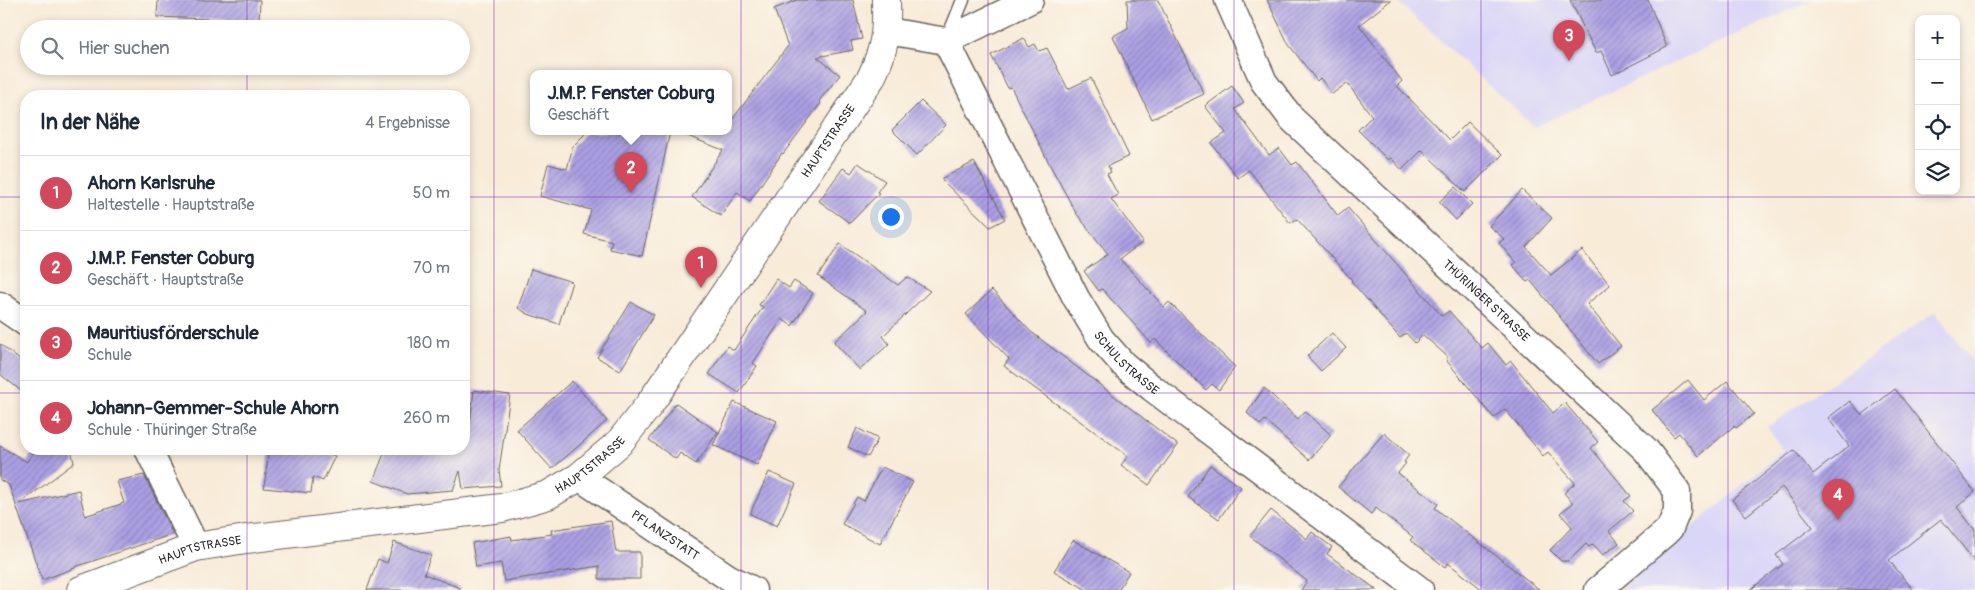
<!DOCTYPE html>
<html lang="de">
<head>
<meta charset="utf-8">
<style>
	body { margin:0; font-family:Pangolin,sans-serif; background:#f6f6f7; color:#1f2937 }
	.controls { position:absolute; right:15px; top:15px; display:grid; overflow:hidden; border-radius:10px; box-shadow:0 2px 8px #0003 }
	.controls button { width:45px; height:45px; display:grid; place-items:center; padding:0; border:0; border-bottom:1px solid #e0e1e3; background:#fff; color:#1f2937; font:25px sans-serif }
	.you { position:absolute; left:890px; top:216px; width:18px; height:18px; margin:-12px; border:4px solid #fff; border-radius:50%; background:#1a73e8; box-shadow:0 0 0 8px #1a73e833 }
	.badge { display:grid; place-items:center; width:32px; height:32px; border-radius:50%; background:#d1495b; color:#fff; font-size:16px; font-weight:700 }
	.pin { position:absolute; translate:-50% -41px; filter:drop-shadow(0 1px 2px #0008) }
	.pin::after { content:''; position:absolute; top:26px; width:18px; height:15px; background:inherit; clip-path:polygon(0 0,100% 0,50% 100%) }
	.popup { position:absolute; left:530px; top:70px; width:202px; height:65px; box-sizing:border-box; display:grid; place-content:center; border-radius:10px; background:#fff; filter:drop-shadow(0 1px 4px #0005); font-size:16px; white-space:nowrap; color:#747a83 }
	.popup b { font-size:19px; color:#1f2937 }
	.popup::after { content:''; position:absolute; left:50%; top:100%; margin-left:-10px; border:10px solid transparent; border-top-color:#fff }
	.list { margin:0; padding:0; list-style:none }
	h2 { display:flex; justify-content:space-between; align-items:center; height:65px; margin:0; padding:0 20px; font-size:21px }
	h2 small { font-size:16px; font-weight:400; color:#747a83 }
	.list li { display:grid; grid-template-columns:32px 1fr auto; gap:15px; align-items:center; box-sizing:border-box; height:75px; padding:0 20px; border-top:1px solid #e0e1e3 }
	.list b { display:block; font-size:19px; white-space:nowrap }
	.list p { margin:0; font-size:16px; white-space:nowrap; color:#747a83 }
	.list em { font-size:16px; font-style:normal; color:#747a83 }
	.icon { flex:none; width:28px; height:28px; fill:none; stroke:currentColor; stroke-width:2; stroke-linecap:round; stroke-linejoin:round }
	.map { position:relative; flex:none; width:1975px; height:590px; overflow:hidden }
	.search { position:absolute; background:#fff; box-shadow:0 2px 8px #0003; left:20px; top:20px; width:450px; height:55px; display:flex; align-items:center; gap:12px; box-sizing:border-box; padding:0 18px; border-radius:28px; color:#747a83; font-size:19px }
	.panel { position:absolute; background:#fff; box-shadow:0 2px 8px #0003; left:20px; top:90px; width:450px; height:365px; border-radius:20px }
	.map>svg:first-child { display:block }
	.built { fill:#dad6f7 }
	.building { fill:url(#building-hatch) }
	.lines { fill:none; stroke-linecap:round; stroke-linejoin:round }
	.service-casing { stroke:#69645e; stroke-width:15 }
	.minor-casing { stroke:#69645e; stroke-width:29 }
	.tertiary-casing { stroke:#69645e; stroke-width:30 }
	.service { stroke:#fff; stroke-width:12 }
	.minor { stroke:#fff; stroke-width:26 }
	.tertiary { stroke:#fff; stroke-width:28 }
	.grid { fill:none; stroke:#7b2cbf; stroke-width:1; stroke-opacity:0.55 }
	.labels { text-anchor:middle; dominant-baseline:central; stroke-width:4; stroke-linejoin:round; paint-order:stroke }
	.street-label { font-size:12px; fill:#1c1c1c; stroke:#fbf7ec }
</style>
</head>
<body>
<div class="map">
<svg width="1975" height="590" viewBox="0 0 1975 590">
	<defs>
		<pattern id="building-hatch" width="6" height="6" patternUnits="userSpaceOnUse" patternTransform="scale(1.25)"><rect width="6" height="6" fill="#aca0e4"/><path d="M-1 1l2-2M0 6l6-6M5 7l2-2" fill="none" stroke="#8b82b8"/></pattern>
	</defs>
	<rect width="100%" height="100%" fill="#fbf7ec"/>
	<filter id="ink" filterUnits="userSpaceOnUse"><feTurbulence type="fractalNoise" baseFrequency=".02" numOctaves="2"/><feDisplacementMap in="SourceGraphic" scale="10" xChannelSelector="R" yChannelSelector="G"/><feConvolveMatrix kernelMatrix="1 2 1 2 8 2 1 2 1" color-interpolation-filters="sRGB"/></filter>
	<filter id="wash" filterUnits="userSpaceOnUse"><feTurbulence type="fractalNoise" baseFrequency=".0096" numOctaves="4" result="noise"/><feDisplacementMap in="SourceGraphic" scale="20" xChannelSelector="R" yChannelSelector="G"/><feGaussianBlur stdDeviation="1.12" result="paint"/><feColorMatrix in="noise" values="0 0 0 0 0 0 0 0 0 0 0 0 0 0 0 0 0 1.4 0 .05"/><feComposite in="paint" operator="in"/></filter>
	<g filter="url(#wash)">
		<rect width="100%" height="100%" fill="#f8ebd8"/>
		<g class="built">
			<polygon points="1396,0 1812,0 1534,127"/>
			<polygon points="1935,312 1975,364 1975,590 1619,590 1783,450 1767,427"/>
		</g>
		<g id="blocks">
			<g class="building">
				<polygon points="158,0 260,0 259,21 157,17"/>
				<polygon points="797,0 853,0 862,39 851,41 853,50 817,57 840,75 819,101 821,103 783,154 782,153 750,201 737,192 721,216 692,197 723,150 680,133 680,132 728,132 728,125 788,46 774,9"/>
				<polygon points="1127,0 1158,0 1204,94 1152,119 1113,36 1128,28"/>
				<polygon points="1267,0 1391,0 1359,25 1402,81 1397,86 1450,140 1468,122 1502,155 1465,192 1422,150 1402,170 1391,158 1388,160 1358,130 1372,116 1347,83 1332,94 1320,78 1317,81 1289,45"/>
				<polygon points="1570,0 1648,0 1667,47 1612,75 1601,51 1596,53"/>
				<polygon points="1024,38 1029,47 1035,44 1039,51 1047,48 1068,89 1091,78 1129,156 1108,166 1111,172 1107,174 1118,195 1111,199 1143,242 1120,259 1164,307 1169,302 1235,367 1219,390 1212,384 1206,390 1155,339 1151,343 1102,289 1099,291 1084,271 1108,254 1076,213 1050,165 1011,87 1008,88 991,55"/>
				<polygon points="1232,86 1244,103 1235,109 1269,155 1279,148 1292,165 1297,162 1338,216 1348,208 1442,316 1449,311 1482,348 1488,343 1506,365 1511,361 1553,413 1565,403 1598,442 1591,448 1631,496 1624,501 1633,511 1609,531 1619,543 1603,555 1593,544 1589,547 1586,544 1569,561 1561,561 1550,550 1572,527 1560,513 1573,503 1564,493 1575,483 1548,452 1543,456 1505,409 1494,418 1446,360 1448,357 1423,335 1415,343 1406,333 1400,338 1351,281 1352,280 1297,219 1290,223 1249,170 1238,178 1211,143 1226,133 1205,106"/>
				<polygon points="921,101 946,125 917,155 892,130"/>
				<polygon points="587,132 670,132 642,256 610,249 612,241 584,234 591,210 540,196 548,164 567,169 573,146"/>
				<polygon points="974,162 1005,219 990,227 941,179"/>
				<polygon points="858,163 885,181 877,192 879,193 850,223 819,201 843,168 851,173"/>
				<polygon points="1455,187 1472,204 1456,220 1439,202"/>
				<polygon points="1522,190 1552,218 1526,247 1551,275 1582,250 1610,285 1587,304 1621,346 1598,364 1530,280 1527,282 1513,265 1516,263 1499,243 1504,239 1489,226"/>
				<polygon points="840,244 898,285 907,277 930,291 883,336 889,344 860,370 834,342 867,311 818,276"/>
				<polygon points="531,269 572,282 559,324 528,314 518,308"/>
				<polygon points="776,279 789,288 794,281 813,293 792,326 782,319 753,363 757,366 739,393 709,374 727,346 734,350 763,307 759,305"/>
				<polygon points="992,290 1030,331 1178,445 1149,485 1121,465 1128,456 1004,366 1009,359 966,314"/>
				<polygon points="631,302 654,315 620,371 597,357"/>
				<polygon points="1332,333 1346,348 1321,371 1307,356"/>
				<polygon points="0,344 26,365 26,395 0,374"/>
				<polygon points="1688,380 1704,400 1727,381 1754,414 1736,428 1734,426 1698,456 1679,433 1674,437 1652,410"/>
				<polygon points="572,381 607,421 552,469 517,430"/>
				<polygon points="1264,388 1298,419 1305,411 1331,435 1309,460 1265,420 1260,425 1247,413"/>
				<polygon points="1895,389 1975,492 1957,507 1975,530 1975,562 1941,519 1889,560 1913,590 1750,590 1783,564 1776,555 1813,527 1782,487 1746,516 1732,500 1794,450 1813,474 1849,446 1828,418 1850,401 1862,415"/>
				<polygon points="474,390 510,395 499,470 501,486 463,489 460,471 453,490 407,494 373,481 386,449 464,449 464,422 470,423"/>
				<polygon points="734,402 777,421 757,465 713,445"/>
				<polygon points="676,403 718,432 696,464 680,453 676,459 649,440"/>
				<polygon points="857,428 878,439 868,457 848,447"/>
				<polygon points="1384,433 1409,455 1404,462 1406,463 1398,473 1438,504 1435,508 1540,590 1483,590 1448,563 1445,567 1410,540 1413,537 1376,508 1371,514 1338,487"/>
				<polygon points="0,446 27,462 35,449 71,449 74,463 19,504 79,490 85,516 124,503 117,481 144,475 173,534 75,567 75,568 42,580 9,485 0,480"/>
				<polygon points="269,449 318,449 335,456 323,481 313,477 311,493 264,488"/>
				<polygon points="1210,465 1241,487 1219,519 1188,497"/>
				<polygon points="882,467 913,482 880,544 842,524 857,497 864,501"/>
				<polygon points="769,472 796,484 777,526 750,514"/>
				<polygon points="1271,510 1307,539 1312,532 1332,547 1327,554 1377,590 1301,590 1307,581 1250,536"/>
				<polygon points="611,521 616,552 640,552 640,579 599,579 599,566 504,581 501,563 476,567 472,543 511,536 512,540 552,534 551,530"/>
				<polygon points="1073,540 1129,572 1118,590 1087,590 1054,571"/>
				<polygon points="394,542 431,555 424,574 460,588 460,590 367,590 378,559 387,563"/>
			</g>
		</g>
	</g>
	<g filter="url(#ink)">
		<use href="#blocks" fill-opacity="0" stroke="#69645e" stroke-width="1"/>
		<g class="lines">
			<defs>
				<polyline id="service" points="948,37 963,0"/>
				<g id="minor">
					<path id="s1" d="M1228,0L1264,82L1292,119L1646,450L1677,491V511L1670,528L1665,533L1598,590"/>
					<polyline points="887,31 946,41 1030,0"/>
					<path id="s2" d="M946,41L1076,298L1101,339L1124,365L1152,388L1420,590"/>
					<polyline points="0,305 26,323"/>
					<polyline points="148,449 196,547"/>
					<path id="s3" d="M579,477L729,578L753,590"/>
				</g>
				<g id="tertiary">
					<path id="s4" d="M81,590L196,547L246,539L502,508L548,495L579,477L619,443L649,405L871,78C885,49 887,32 886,0"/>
				</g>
			</defs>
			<use href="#service" class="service-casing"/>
			<use href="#minor" class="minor-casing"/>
			<use href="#tertiary" class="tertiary-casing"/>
			<use href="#service" class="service"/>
			<use href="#minor" class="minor"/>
			<use href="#tertiary" class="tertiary"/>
		</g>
	</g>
	<path class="grid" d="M247,0V29M494,0V590M741,0V590M988,0V590M1234,0V590M1481,0V590M1728,0V590M247,66V96M0,197H26M464,197H1975M0,393H26M464,393H1975M247,449V590"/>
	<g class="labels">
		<g class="street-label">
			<text stroke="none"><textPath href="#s4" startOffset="935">HAUPTSTRASSE</textPath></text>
			<text stroke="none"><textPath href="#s1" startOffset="402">THÜRINGER STRASSE</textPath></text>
			<text stroke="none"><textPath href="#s2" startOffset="371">SCHULSTRASSE</textPath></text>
			<text stroke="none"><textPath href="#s4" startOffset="531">HAUPTSTRASSE</textPath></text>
			<text stroke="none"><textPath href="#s3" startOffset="104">PFLANZSTATT</textPath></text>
			<text stroke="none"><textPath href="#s4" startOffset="126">HAUPTSTRASSE</textPath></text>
		</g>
	</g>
</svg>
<div class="controls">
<button>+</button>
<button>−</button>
<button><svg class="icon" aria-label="locate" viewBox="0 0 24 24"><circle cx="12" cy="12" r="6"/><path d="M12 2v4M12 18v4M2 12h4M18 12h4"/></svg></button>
<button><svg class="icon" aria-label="layers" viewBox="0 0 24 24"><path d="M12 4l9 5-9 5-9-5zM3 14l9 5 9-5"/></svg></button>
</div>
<div class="you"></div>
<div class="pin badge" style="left:701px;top:288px">1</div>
<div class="pin badge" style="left:631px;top:193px">2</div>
<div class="popup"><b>J.M.P. Fenster Coburg</b>Geschäft</div>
<div class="pin badge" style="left:1569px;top:61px">3</div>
<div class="pin badge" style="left:1838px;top:520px">4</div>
<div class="search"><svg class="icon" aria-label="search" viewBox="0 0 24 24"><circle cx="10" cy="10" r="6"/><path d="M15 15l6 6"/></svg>Hier suchen</div>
<section class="panel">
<h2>In der Nähe<small>4 Ergebnisse</small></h2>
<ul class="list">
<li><span class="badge">1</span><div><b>Ahorn Karlsruhe</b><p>Haltestelle · Hauptstraße</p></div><em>50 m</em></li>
<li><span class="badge">2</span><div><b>J.M.P. Fenster Coburg</b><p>Geschäft · Hauptstraße</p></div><em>70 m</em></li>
<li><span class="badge">3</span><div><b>Mauritiusförderschule</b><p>Schule</p></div><em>180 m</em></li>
<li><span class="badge">4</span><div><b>Johann-Gemmer-Schule Ahorn</b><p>Schule · Thüringer Straße</p></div><em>260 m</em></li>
</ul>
</section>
</div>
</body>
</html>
